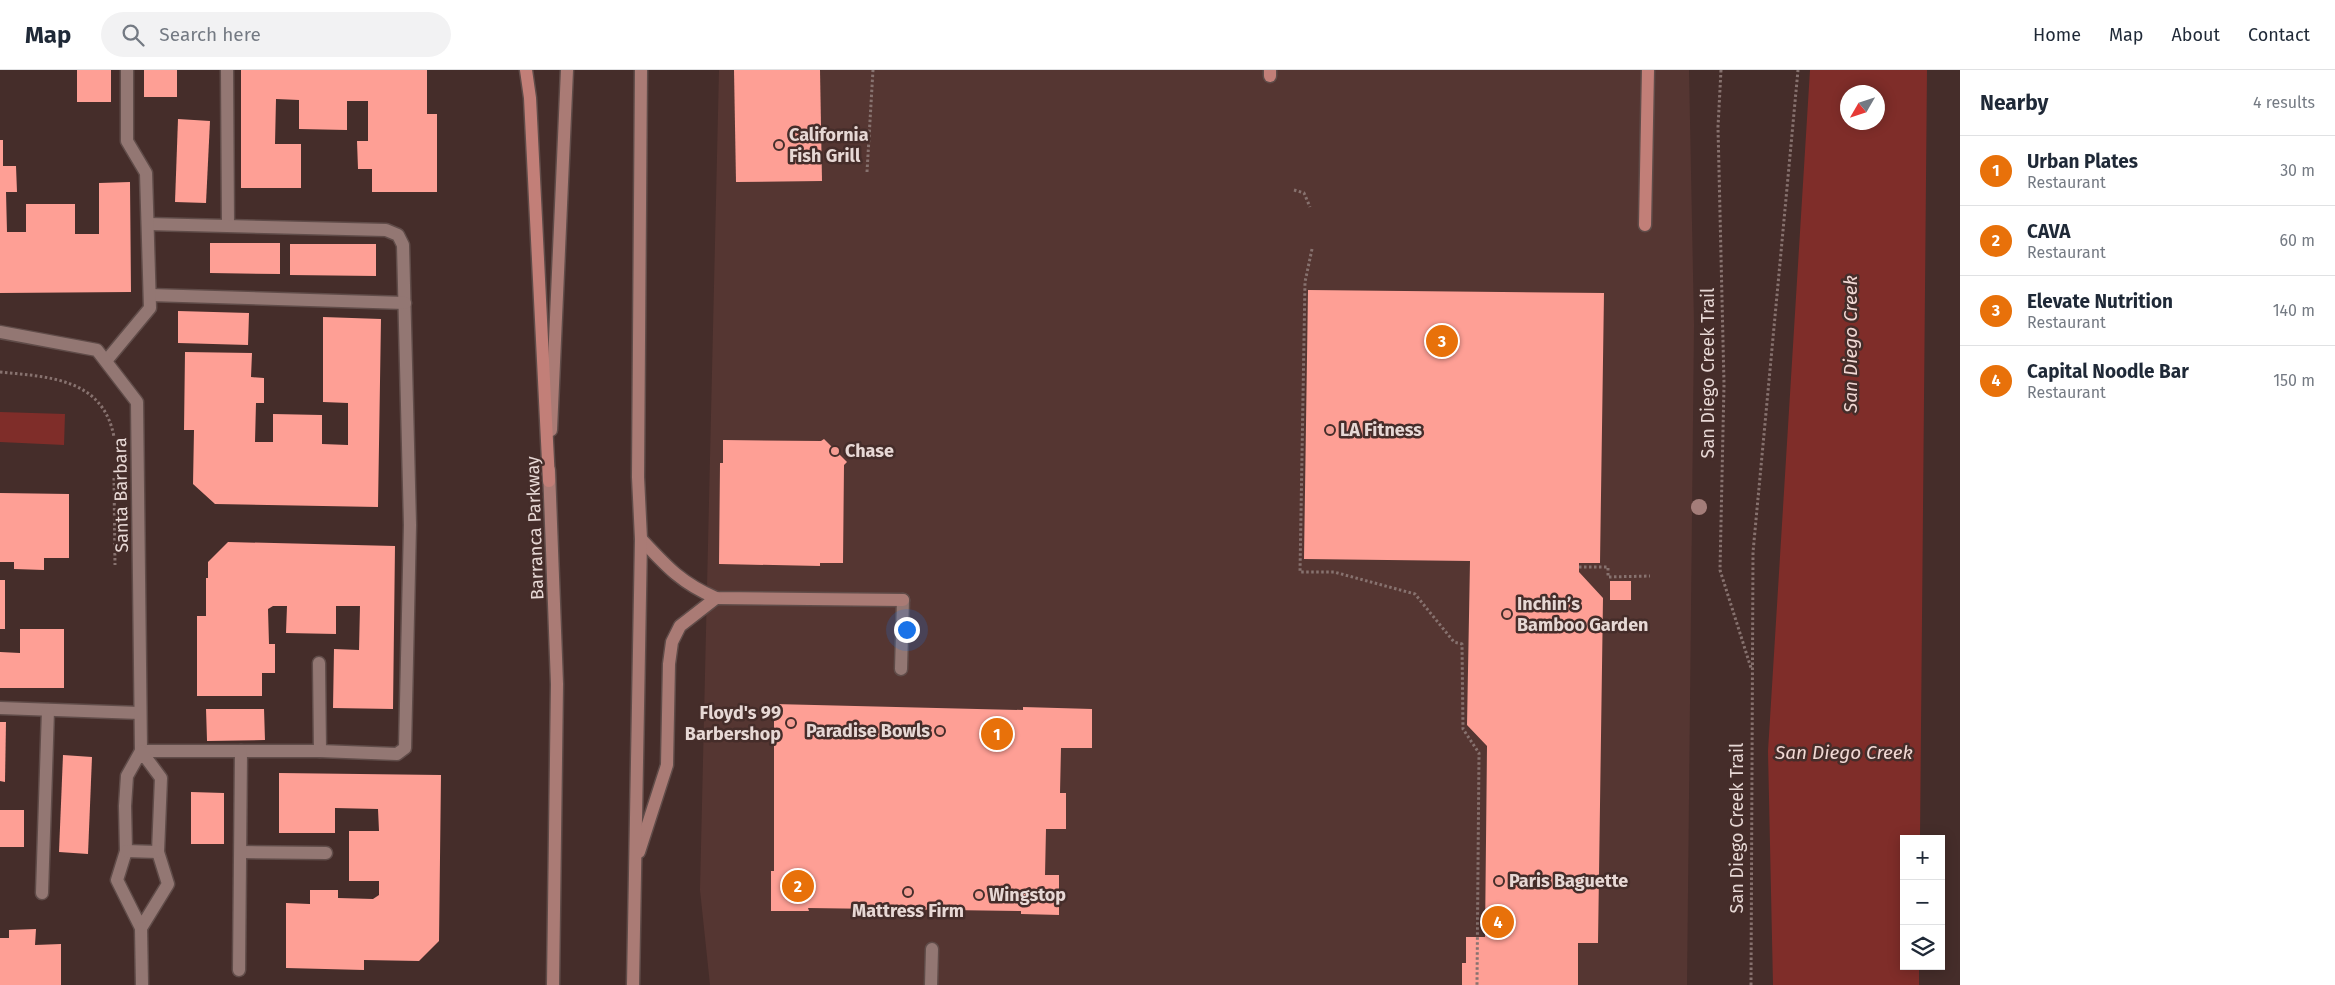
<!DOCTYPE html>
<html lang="en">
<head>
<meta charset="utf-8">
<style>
	body { margin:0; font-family:"Fira Sans",sans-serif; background:#f2f2f3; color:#1f2937 }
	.controls { position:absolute; right:15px; bottom:15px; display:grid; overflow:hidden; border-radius:0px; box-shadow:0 2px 12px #0003 }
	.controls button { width:45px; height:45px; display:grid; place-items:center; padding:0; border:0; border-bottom:1px solid #e0e1e3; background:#fff; color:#1f2937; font:25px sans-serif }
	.compass { position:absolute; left:1840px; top:15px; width:45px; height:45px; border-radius:50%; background:#fff; box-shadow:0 2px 12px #0003; rotate:231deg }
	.you { position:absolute; left:906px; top:559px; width:18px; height:18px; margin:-12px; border:4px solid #fff; border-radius:50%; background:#1a73e8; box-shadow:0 0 0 8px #1a73e833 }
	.badge { display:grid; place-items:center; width:32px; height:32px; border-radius:50%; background:#7f5d60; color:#fff; font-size:16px; font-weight:700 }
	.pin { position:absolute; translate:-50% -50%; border:2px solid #fff; box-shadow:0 1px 5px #0006 }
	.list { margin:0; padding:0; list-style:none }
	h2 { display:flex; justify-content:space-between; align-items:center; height:65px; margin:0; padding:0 20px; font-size:21px }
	h2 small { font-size:16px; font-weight:400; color:#747a83 }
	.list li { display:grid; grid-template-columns:32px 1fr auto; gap:15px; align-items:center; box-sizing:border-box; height:70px; padding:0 20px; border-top:1px solid #e0e1e3 }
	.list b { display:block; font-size:19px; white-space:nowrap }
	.list p { margin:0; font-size:16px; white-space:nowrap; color:#747a83 }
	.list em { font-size:16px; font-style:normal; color:#747a83 }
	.icon { flex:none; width:28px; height:28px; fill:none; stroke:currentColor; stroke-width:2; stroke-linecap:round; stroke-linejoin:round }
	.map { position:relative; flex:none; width:1960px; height:915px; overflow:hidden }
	header { display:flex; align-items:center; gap:30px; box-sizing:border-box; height:70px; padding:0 25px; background:#fff; border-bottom:1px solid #e0e1e3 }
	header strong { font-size:24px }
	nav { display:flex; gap:28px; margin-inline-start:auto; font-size:18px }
	.search { width:350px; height:45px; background:#f2f2f3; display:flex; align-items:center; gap:12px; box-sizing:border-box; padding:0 18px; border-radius:28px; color:#747a83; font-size:19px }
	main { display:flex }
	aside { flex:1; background:#fff }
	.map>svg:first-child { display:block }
	.built { fill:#553632 }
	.water { fill:#7f2d29; fill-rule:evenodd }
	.building { fill:#fe9f95 }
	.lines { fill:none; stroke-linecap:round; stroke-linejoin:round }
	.service-casing { stroke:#604c49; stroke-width:15 }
	.minor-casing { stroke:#604c49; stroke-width:15 }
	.secondary-casing { stroke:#604c49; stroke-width:15 }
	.primary-casing { stroke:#604c49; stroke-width:15 }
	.path { stroke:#87726f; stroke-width:3; stroke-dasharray:2.5 2.5; stroke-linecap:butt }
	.service { stroke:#937773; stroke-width:12 }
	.minor { stroke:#937773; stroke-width:12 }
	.secondary { stroke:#aa7b75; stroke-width:12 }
	.primary { stroke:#c27f78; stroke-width:12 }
	.tree { fill:#a47d79 }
	.poi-dot { fill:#f59c92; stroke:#452d2a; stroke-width:2 }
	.labels { text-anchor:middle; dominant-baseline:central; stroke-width:5; stroke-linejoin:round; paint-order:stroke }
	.poi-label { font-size:18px; font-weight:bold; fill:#e7d8d5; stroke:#452d2a; text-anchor:start }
	.street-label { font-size:18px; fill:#e7d8d5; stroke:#452d2a }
	.water-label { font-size:19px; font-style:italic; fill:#f1d8d4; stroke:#452d2a }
</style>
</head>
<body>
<header>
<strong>Map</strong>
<div class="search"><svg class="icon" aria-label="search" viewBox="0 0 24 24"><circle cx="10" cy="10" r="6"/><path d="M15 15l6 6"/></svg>Search here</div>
<nav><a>Home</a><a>Map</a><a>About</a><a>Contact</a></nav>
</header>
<main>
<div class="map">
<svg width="1960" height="915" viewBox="0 0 1960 915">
	<rect width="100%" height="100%" fill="#452d2a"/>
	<polygon class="built" points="719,0 1689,0 1694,255 1687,915 710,915 700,820"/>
	<g class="water">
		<path d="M1810,0H1927L1920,769H1904V896H1919V915H1773L1768,681ZM1848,22H1878V52H1848Z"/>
		<polygon points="0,342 65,344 64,375 0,372"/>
	</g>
	<g class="building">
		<rect x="77" y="0" width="34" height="32"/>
		<rect x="144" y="0" width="33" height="27"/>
		<polygon points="241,0 427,0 427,44 437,44 437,122 372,122 372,99 358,99 357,71 368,71 368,31 347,31 347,60 299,59 299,30 276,29 275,74 301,74 301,118 241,118"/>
		<polygon points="734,0 820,0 822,111 736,112"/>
		<polygon points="178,49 210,51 206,133 175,132"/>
		<polygon points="0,70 3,70 3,96 16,96 17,122 6,122 7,162 26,162 26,134 75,134 75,164 99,164 99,113 130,112 131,222 0,223"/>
		<polygon points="210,173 280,173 280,204 210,203"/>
		<polygon points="290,174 376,174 376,206 290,205"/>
		<polygon points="1308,220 1604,223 1600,493 1579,493 1579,502 1603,528 1598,873 1578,873 1578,915 1462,915 1462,893 1466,893 1466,867 1485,867 1487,676 1467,655 1470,491 1304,489"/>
		<polygon points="178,241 249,243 248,275 178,273"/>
		<polygon points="323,247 381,249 378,437 215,434 193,414 194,360 184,360 185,282 252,283 251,307 264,308 264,333 256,333 255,372 273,372 273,344 322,345 322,374 348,375 348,333 323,332"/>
		<polygon points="824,369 847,392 844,395 843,493 820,493 820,496 719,494 720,393 723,393 723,370 821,371"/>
		<polygon points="0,423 69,424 69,488 44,488 44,500 14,499 14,492 0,492"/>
		<polygon points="228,472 395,476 393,639 333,638 334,579 359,580 360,536 336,536 336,564 286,563 287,536 273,536 268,539 269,574 275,574 275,603 262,603 262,626 197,626 197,546 206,546 206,508 208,508 208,492"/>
		<rect x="0" y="510" width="5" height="49"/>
		<rect x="1610" y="511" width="21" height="19"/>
		<polygon points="20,559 64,559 64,618 0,618 0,582 20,583"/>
		<polygon points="774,634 1023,640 1023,637 1092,639 1092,678 1061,678 1060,723 1066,723 1066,759 1046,759 1045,805 1059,805 1059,845 1021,844 1021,841 808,838 809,841 771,841 771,801 774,801"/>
		<polygon points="206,639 264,639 265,670 207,671"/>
		<polygon points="0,652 6,652 5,712 0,711"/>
		<polygon points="63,685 92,687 88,784 59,782"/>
		<polygon points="279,703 441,705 439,871 419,891 364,890 364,900 286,898 286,833 310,834 310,820 338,820 338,828 373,829 379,825 379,811 349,811 349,761 379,761 378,739 335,738 335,763 279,763"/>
		<polygon points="191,722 224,723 224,774 191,774"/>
		<rect x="0" y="740" width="24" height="37"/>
		<polygon points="36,859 35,875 61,874 61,915 0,915 0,868 9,868 9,860"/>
	</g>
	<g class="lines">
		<defs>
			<g id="service">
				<polyline points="227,0 228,155"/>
				<polyline points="148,154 386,160 398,165 403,175 410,455 405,678 397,684 320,681 319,593"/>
				<polyline points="150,225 405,233"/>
				<polyline points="106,291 150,238 146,103 127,71 127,0"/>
				<polyline points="901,599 903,530"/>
				<polyline points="0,638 140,643"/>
				<polyline points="141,681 320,681"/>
				<polyline points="241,782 326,783"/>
				<polyline points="42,823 48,640"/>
				<polyline points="239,900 241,681"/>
				<polyline points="931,915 932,879"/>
			</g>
			<g id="minor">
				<polyline points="0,262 97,280 137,332 141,681"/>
				<polygon points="141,681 161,708 158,782 168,814 141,858 117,810 126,781 125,736 127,706"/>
				<polyline points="126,781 158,782"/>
				<polyline points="141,858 142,915"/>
			</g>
			<g id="secondary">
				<polyline points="551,360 567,0"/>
				<polyline points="549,400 557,614 553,915"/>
				<path d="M641,469C666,496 681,513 716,528L903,530"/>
				<polyline points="639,782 667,695 669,594 672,572 680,556 716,528"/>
				<polyline points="633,915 641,469 638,407 641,0"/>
			</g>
			<g id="primary">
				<polyline points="526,0 530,28 549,411"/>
				<polyline points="1270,6 1270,0"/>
				<polyline points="1645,155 1648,0"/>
			</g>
		</defs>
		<use href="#service" class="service-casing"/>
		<use href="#minor" class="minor-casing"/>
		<use href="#secondary" class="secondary-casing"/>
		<use href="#primary" class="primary-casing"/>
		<g class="path">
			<polyline points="1721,0 1718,57 1724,314 1720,500 1751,598"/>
			<polyline points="867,102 873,0"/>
			<polyline points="1294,120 1304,123 1310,137"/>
			<polyline points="1312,179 1305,212 1300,502 1334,502 1415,524 1454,572 1462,574 1463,659 1479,683 1477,915"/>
			<path d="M0,302C49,307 103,308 114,367"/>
			<polyline points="114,408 115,495"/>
			<polyline points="1579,497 1608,497 1608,507 1650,506"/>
			<polyline points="1751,915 1753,482 1798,0"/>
		</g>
		<use href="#service" class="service"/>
		<use href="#minor" class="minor"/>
		<use href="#secondary" class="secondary"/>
		<use href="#primary" class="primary"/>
	</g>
	<circle class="tree" cx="1699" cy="437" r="8"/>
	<g class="poi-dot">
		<circle cx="779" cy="75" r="5"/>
		<circle cx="1330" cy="360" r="5"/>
		<circle cx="835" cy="381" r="5"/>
		<circle cx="1507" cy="544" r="5"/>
		<circle cx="791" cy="653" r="5"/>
		<circle cx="940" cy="661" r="5"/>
		<circle cx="1499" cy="811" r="5"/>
		<circle cx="908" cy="822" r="5"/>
		<circle cx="979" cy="825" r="5"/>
	</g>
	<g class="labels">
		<g class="poi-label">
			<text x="789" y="65">California<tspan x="789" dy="21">Fish Grill</tspan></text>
			<text x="1340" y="360">LA Fitness</text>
			<text x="845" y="381">Chase</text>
			<text x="1517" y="534">Inchin’s<tspan x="1517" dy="21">Bamboo Garden</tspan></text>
			<text x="781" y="643" text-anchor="end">Floyd's 99<tspan x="781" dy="21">Barbershop</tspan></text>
			<text x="930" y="661" text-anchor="end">Paradise Bowls</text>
			<text x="1509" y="811">Paris Baguette</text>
			<text x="989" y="825">Wingstop</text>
			<text x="908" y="841" text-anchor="middle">Mattress Firm</text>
		</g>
		<g class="street-label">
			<text transform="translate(1708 303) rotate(-90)">San Diego Creek Trail</text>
			<text transform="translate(121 425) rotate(-91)">Santa Barbara</text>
			<text transform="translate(535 458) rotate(-92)">Barranca Parkway</text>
			<text transform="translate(1737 758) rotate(-90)">San Diego Creek Trail</text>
		</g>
		<g class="water-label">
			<text transform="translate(1850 274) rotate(-90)">San Diego Creek</text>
			<text x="1844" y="682">San Diego Creek</text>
		</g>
	</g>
</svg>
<div class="controls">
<button>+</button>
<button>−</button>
<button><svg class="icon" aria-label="layers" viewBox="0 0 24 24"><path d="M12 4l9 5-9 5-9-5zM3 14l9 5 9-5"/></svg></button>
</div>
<svg class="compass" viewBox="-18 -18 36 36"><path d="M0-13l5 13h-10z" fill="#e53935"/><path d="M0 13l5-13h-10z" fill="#747a83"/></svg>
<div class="you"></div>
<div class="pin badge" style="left:997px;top:664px;background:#e8710a">1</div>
<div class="pin badge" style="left:798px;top:816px;background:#e8710a">2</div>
<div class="pin badge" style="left:1442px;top:271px;background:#e8710a">3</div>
<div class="pin badge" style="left:1498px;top:852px;background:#e8710a">4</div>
</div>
<aside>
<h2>Nearby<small>4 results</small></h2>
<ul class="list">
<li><span class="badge" style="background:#e8710a">1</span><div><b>Urban Plates</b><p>Restaurant</p></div><em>30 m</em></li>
<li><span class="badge" style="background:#e8710a">2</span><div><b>CAVA</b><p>Restaurant</p></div><em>60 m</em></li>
<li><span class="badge" style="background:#e8710a">3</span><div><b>Elevate Nutrition</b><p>Restaurant</p></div><em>140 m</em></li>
<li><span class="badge" style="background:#e8710a">4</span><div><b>Capital Noodle Bar</b><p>Restaurant</p></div><em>150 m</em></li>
</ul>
</aside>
</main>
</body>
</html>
